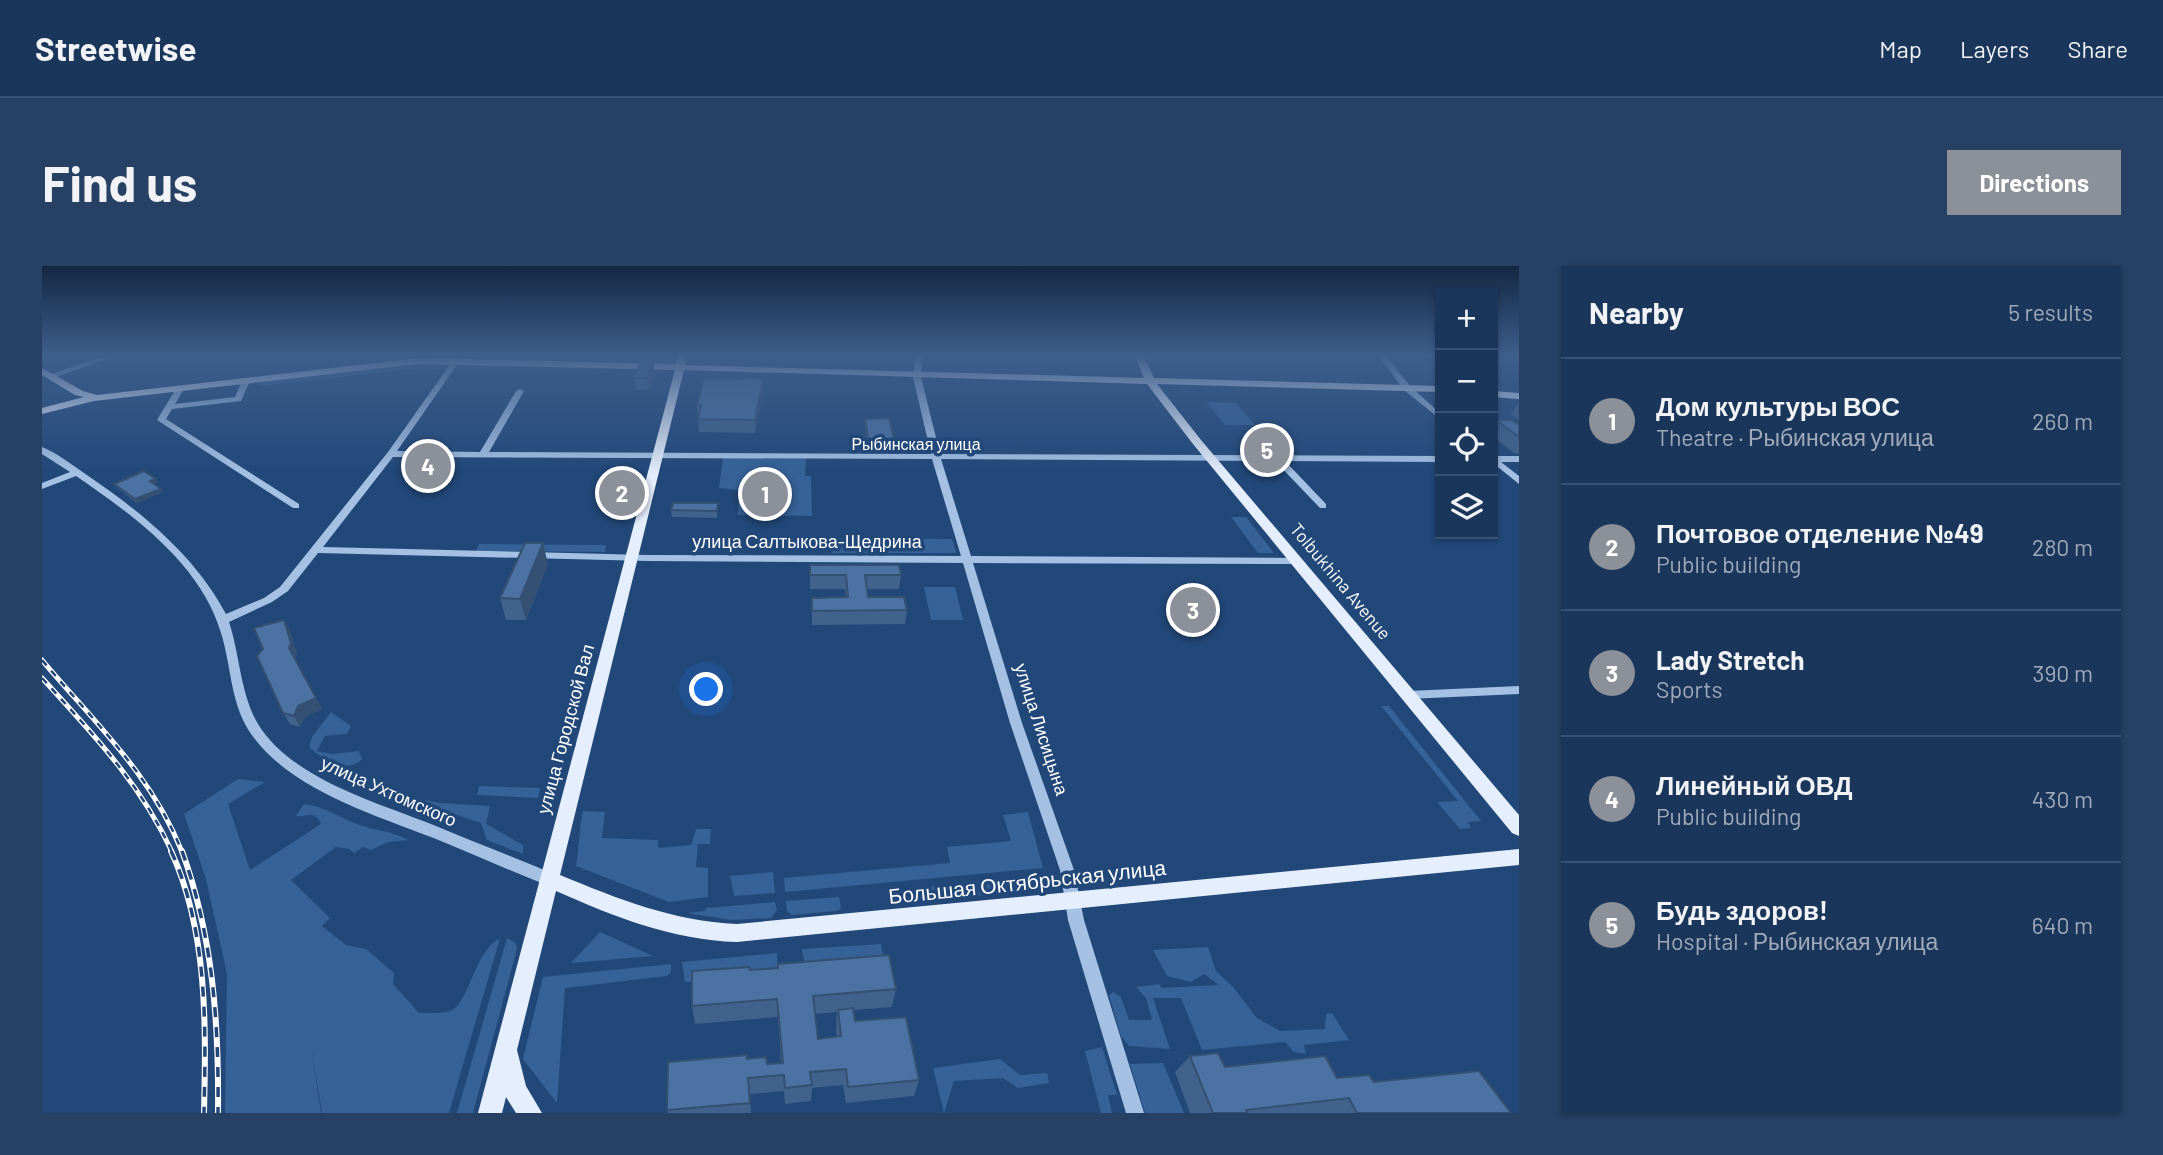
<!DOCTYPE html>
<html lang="en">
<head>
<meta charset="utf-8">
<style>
	body { margin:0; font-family:Barlow,sans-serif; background:#274164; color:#f1f3f6 }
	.controls { position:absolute; right:21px; top:21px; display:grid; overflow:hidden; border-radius:0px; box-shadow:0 2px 5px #0004 }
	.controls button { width:63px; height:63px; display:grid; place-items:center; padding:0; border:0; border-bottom:2px solid #385071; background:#1a365b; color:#f1f3f6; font:35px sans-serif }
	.you { position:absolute; left:665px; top:424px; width:24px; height:24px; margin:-18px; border:5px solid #fff; border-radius:50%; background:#1a73e8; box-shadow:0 0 0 10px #1a73e833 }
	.badge { display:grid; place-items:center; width:46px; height:46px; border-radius:50%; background:#8c9099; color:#fff; font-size:23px; font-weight:700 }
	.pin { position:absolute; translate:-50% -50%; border:4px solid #fff; box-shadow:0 2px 7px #0006 }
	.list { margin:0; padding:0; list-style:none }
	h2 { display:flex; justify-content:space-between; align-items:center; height:91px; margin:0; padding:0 28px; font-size:30px }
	h2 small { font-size:23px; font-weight:400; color:#9fabbb }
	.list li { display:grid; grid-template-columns:46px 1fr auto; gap:21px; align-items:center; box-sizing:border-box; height:126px; padding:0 28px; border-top:2px solid #385071 }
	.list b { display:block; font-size:26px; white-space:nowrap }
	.list p { margin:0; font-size:23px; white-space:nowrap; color:#9fabbb }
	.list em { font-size:23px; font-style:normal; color:#9fabbb }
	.icon { flex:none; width:38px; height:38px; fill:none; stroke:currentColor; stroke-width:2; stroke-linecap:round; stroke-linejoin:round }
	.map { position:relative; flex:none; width:1477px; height:847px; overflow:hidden; border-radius:0px }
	header { display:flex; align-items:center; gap:42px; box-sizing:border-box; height:98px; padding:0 35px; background:#1a365b; border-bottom:2px solid #385071 }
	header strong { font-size:33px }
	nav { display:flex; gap:38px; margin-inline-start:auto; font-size:24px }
	.intro { display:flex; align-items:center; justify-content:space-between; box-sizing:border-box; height:168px; padding:0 42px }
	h1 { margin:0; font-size:49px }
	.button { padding:18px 32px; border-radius:0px; background:#8c9099; color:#fff; font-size:24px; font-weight:700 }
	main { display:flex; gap:42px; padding:0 42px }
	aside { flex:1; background:#1a365b; border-radius:0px; box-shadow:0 2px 5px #0004 }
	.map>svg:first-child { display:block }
	.green { fill:#366297 }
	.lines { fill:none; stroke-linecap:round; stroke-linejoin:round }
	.minor { fill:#a4c1e4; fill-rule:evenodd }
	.major { fill:#e4eefc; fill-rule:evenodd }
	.rail-far1-casing { stroke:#fff; stroke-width:5 }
	.rail-casing { stroke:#fff; stroke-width:6 }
	.rail-far1 { stroke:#224879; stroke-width:2.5; stroke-dasharray:7; stroke-linecap:butt }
	.rail { stroke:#224879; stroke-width:3.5; stroke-dasharray:10; stroke-linecap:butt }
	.wall { fill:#40628c; fill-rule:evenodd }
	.shaded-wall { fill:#345072 }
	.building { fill:#4b72a3; stroke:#345072; stroke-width:2 }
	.labels { text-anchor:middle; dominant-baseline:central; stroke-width:7; stroke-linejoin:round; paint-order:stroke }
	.far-street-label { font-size:16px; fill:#fff; stroke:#224879 }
	.street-label { font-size:18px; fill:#fff; stroke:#224879 }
	.near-street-label { font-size:21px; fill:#fff; stroke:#224879 }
</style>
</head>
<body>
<header>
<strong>Streetwise</strong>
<nav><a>Map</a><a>Layers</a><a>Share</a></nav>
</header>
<div class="intro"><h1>Find us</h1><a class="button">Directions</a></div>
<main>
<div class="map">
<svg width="1477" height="847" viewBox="0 0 1477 847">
	<rect width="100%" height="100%" fill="#224879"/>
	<g class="green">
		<polygon points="443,90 632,90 631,96"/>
		<polygon points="384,98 404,99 400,103 378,102 218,120 218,116"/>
		<polygon points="1164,136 1194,137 1213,159 1183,159"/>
		<polygon points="681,192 764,192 763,210 769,210 770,250 696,249 697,224 677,222"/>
		<polygon points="1189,251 1204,251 1232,287 1216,287"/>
		<polygon points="788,272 910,273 914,287 790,287"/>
		<polygon points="437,278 564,279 563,286 434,285"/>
		<polygon points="882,321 913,321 921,354 889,354"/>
		<polygon points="1339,440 1347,440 1439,555 1426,556 1429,562 1418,563 1395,536 1416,535"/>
		<path d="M289,446L309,460L305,468L283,470L275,485L290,488L317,485L320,493C306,509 280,493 267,481L270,471Z"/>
		<path d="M196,513L223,516L186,538L208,604L279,558C272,543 264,552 254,550L262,538C284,540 302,555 324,561C339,565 351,566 366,574L346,576L329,584L321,581L312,587L307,583L294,581L249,614L288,652L280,660L304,679L324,683L352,707L351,718L377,747C387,747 402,748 410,744C427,736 432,686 458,672L407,847H280L269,779L279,847H183L185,708L164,613L142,548Z"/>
		<polygon points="437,520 498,522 496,532 435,529"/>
		<polygon points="353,528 398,537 448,540 444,558 481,579 481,588 445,574 439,557"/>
		<path d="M541,545L563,546L560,572L616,574V582L649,579L654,563H669L668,578H656L654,601L666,602V631L627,636L534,600C537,581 537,565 541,545Z"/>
		<polygon points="986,546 1001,602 743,626 742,612 908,597 905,581 969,575 961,549"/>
		<polygon points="731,606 733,627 692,630 688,610"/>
		<polygon points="986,611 989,624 881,636 873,633 870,622"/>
		<polygon points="797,631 799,643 794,645 750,649 745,645 744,635"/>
		<polygon points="733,636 735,644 729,652 689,654 645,647 663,645 664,642"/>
		<polygon points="558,666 611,690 529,697"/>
		<polygon points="465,672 474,677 475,683 431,847 415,847"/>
		<polygon points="839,678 844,707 765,711 760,683"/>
		<polygon points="1166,681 1174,705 1191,721 1215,752 1238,765 1283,763 1284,748 1290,747 1307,774 1262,779 1264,788 1252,786 1243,776 1160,784 1139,732 1111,732 1128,783 1087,780 1079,770 1067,729 1071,726 1079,731 1087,754 1110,754 1104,732 1094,721 1117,718 1120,722 1177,719 1162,708 1149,716 1125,710 1111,684"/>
		<polygon points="735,687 736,712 643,716 640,696"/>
		<polygon points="629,698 629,706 625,710 523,722 515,837 481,793 501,711"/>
		<polygon points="1060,781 1075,829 1066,829 1070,847 1059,847 1043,785"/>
		<polygon points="958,793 978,809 1005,807 1007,817 976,822 961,812 912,815 902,847 891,802"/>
		<polygon points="1121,797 1142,847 1103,847 1088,798"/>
	</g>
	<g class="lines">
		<g class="minor">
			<polygon points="63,90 74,90 11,112 4,110"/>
			<path d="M414,90H421L355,185L438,186L474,125L478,123L482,125L447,186L889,188L871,111L873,90H880L879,111L898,188L1398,190V196L1243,195L1284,238V242H1278L1233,195L899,193L929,290L1254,292L1259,295L1254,298L931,297L980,457L1032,604L1042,654L1102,847H1084L1026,654L1018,604L968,457L921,297L605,295L276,287L246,325L230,336L187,356C198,389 198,427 216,458C249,512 333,536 389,558C430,575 471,591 512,608L515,613L512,618L507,620C471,606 435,590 399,575C337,550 254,527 212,472C188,441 190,402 179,367C159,298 91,249 34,210L0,223V217L28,206L0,188V181C15,187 29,198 42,207C98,245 152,288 184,348L222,332L238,321L346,186ZM351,191L890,193L919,290L605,289L281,281Z"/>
			<polygon points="1337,90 1344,90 1368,120 1398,147 1398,153 1362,124"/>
			<polygon points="201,113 208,115 199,135 130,143 124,153 257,238 257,242 251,242 115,154 135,121 142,123 133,138 193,131"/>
			<polygon points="1451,190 1477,190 1477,196 1459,196 1477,210 1477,218 1451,197"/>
			<polygon points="1477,420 1477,428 1366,433 1360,429 1366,425"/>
		</g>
		<g class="major">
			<path d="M637,90H645L643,99L1102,112L1093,90H1102L1112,112L1398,120V126L1115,118L1159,174L1477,549V570L1470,567L1151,178L1105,118L642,104L518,609C576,633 631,655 695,658L1477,583V599L695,676C630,674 573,651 514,625L475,784L484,820L500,847H474L464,831L460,847H436L633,104L377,98L52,135L0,148V142L42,131L33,129L0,109V102L41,125L55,129L377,92L634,98Z"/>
			<polygon points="1451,125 1477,127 1477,133 1451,131"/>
		</g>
		<defs>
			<g id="rail-far1">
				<path d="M0,394C52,456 110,509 140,586"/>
				<path d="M0,412C50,467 99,518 130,586"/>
			</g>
			<g id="rail">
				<path d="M129,585C166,665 164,761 162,847"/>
				<path d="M140,585C171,671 177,756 176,847"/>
			</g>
		</defs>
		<use href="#rail-far1" class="rail-far1-casing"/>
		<use href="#rail" class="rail-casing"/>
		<use href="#rail-far1" class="rail-far1"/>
		<use href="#rail" class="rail"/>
	</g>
	<g class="wall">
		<polygon points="0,90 42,90 13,99"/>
		<polygon points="613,109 607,124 594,124 592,112"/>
		<polygon points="721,125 713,167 657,166 655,139"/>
		<polygon points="1476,138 1477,138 1477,154 1469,148"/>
		<polygon points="823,153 853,177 852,185 826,185 823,161"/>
		<polygon points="1454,154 1477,159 1477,188 1472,187 1451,171 1451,159"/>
		<polygon points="116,216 112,218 121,226 95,237 74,221 72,218"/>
		<polygon points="676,237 675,252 630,251 629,244"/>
		<polygon points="506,298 484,354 464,354 458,332"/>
		<polygon points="768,299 859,309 857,323 825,323 826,331 865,344 863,358 770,359 770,332 804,331 803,323 768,323"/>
		<polygon points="242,354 248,365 255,388 253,393 280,443 263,451 258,461 248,458 241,447"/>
		<path d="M708,704L854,723L850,741L812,744L813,755L877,814L872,830L804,837L801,819L770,822L769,835L743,838L742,825L708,828L709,847H626L625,844L705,793L725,798L739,797L736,751L653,758L650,740ZM795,746L794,762L795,771L776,773L773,748Z"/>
		<polygon points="1148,790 1183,801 1332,816 1469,847 1148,847 1133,806"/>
	</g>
	<g class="shaded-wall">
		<polygon points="8,90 42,90 13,99"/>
		<polygon points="611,97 613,109 607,124 605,112"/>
		<polygon points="721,113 721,125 713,167 713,154"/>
		<polygon points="114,213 116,216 110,219 108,215"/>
		<polygon points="119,223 121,226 95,237 93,233"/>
		<polygon points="501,277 506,298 484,354 478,333"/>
		<polygon points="242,354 248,365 255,388 253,393 280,443 263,451 258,461 252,450 247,382"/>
	</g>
	<g class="building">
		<polygon points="598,97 611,97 605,112 592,112"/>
		<polygon points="662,112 721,113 713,154 656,153 659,139 655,139"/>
		<polygon points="847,152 853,177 827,177 823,153"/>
		<polygon points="1454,154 1470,154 1477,159 1477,171"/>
		<polygon points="102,205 114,213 108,215 119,223 93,233 72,218"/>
		<polygon points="631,237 676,237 675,245 629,244"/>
		<polygon points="483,277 501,277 478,333 458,332"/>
		<polygon points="768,299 857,299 859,309 823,309 826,331 862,331 865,344 770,345 770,332 806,331 804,309 768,309"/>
		<polygon points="242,354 249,377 247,382 274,432 256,440 252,450 241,447 215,390 221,383 212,362"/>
		<polygon points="847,689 854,723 771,730 776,773 799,770 796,744 811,742 813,755 864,751 877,814 806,821 804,803 768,806 770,819 743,822 742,809 706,812 708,837 625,844 626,796 705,789 705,793 724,791 725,798 741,797 735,733 650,740 650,705 707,701 708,704 736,702 736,698"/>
		<polygon points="1176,787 1183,801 1283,790 1295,812 1327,809 1332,816 1437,805 1469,847 1315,847 1307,832 1204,844 1205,847 1171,847 1148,790"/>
	</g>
	<linearGradient id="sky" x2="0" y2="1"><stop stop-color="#132843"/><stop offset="0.43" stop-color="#3e5e8c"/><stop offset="1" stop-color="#3e5e8c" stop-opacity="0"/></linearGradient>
	<rect width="1477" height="208" fill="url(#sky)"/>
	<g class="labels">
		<g class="far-street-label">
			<text x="874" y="177">Рыбинская улица</text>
		</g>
		<g class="street-label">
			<text x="765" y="275">улица Салтыкова-Щедрина</text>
			<text transform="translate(1299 315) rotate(50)">Tolbukhina Avenue</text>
			<text transform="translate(523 463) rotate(-75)">улица Городской Вал</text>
			<text transform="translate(1000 463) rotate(72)">улица Лисицына</text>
			<text transform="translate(347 525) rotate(24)">улица Ухтомского</text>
		</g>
		<g class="near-street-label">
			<text transform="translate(985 615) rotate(-6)">Большая Октябрьская улица</text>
		</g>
	</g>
</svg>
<div class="controls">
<button>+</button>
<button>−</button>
<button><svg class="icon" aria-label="locate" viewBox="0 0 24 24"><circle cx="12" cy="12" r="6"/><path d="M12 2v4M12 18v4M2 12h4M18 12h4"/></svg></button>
<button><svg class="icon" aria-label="layers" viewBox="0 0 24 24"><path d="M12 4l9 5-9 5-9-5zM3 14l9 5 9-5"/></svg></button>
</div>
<div class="you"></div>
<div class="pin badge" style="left:723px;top:228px">1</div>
<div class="pin badge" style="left:580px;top:227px">2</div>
<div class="pin badge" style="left:1151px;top:344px">3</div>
<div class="pin badge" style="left:386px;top:200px">4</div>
<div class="pin badge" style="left:1225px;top:184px">5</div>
</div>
<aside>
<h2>Nearby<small>5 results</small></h2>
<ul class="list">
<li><span class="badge">1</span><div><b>Дом культуры ВОС</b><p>Theatre · Рыбинская улица</p></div><em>260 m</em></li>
<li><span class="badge">2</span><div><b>Почтовое отделение №49</b><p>Public building</p></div><em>280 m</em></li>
<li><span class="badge">3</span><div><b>Lady Stretch</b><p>Sports</p></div><em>390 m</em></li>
<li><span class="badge">4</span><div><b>Линейный ОВД</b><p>Public building</p></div><em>430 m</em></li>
<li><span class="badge">5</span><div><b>Будь здоров!</b><p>Hospital · Рыбинская улица</p></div><em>640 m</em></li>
</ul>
</aside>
</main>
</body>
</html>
